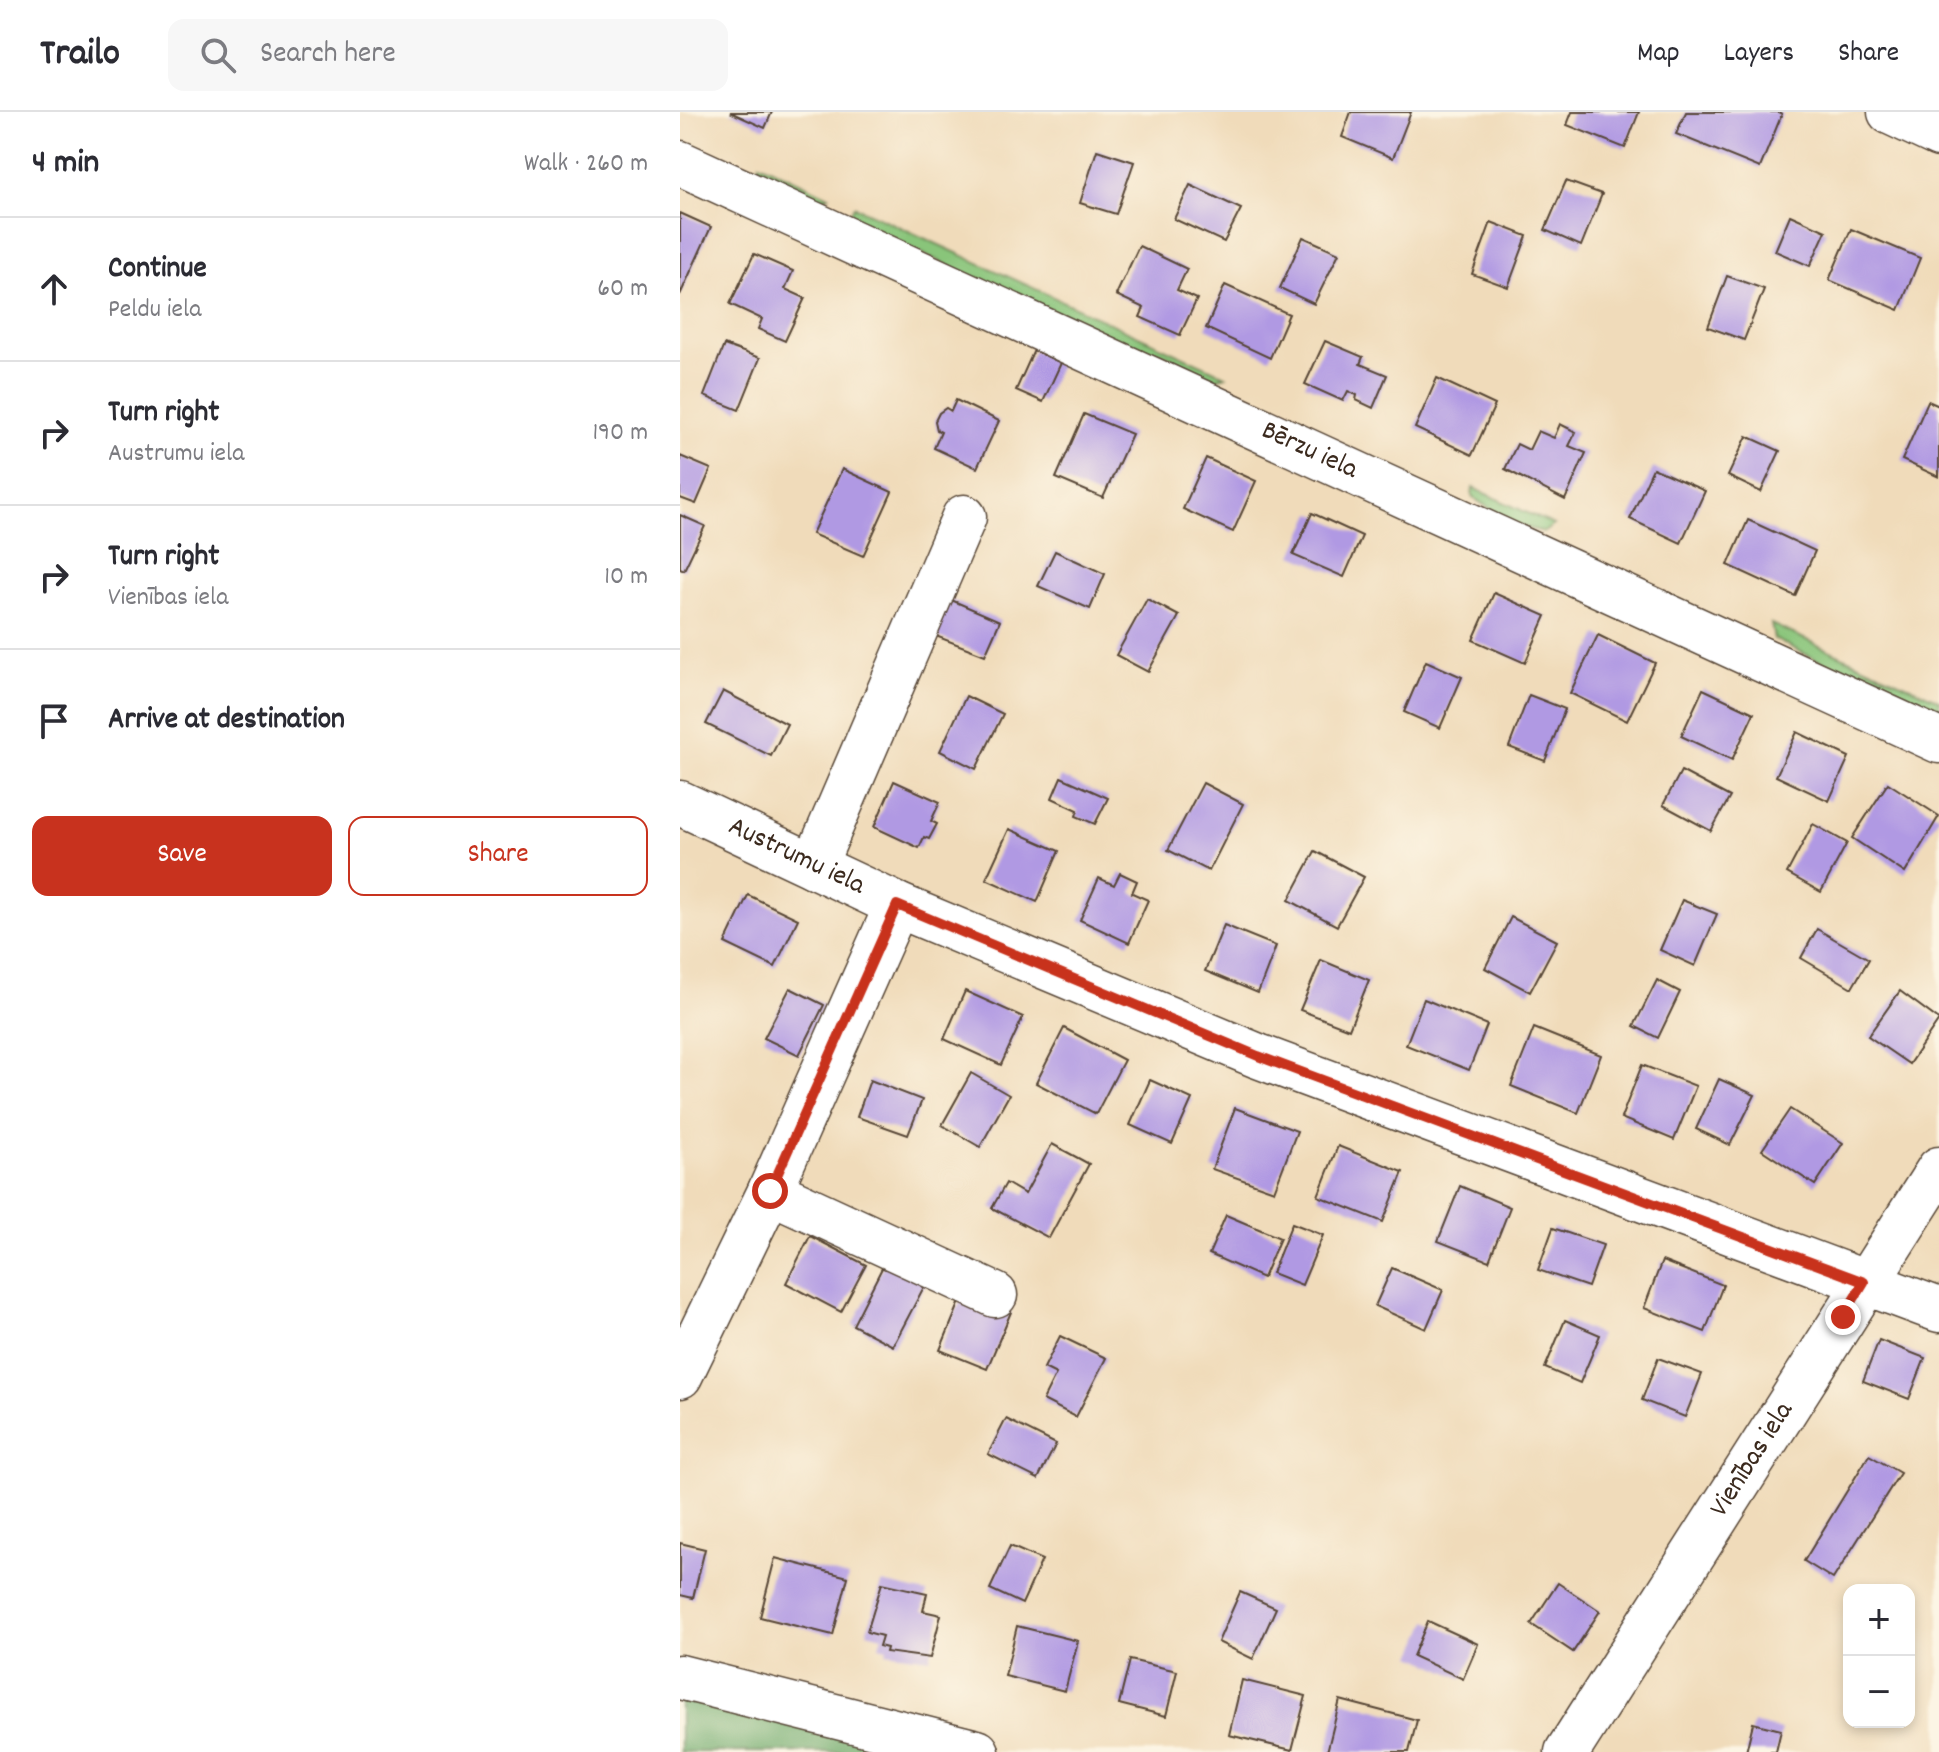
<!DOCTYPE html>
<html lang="en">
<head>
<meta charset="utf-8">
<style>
	body { margin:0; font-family:Dekko,sans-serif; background:#f7f7f7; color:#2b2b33 }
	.controls { position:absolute; right:24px; bottom:24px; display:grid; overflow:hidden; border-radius:16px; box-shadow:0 4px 12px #0003 }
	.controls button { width:72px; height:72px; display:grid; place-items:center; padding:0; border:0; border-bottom:2px solid #e1e1e2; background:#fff; color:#2b2b33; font:40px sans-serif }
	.stop { position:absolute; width:24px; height:24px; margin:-18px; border:6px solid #c8321e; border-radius:50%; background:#fff }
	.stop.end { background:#c8321e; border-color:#fff; box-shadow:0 2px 8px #0008 }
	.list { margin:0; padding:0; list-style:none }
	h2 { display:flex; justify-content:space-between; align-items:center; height:104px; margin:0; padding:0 32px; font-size:34px }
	h2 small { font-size:26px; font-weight:400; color:#7c7c81 }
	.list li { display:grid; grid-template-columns:52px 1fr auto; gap:24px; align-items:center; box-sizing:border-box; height:144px; padding:0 32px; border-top:2px solid #e1e1e2 }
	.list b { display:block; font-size:30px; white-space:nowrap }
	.list p { margin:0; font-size:26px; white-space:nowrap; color:#7c7c81 }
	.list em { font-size:26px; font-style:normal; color:#7c7c81 }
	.actions { display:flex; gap:16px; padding:24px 32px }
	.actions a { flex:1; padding:18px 0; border:2px solid #c8321e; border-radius:16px; text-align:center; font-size:28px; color:#c8321e }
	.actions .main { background:#c8321e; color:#fff }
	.icon { flex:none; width:44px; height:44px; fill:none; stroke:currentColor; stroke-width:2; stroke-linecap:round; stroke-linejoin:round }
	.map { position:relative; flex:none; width:1259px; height:1640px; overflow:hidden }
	header { display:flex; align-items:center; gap:48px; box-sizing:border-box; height:112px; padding:0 40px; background:#fff; border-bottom:2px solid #e1e1e2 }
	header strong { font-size:38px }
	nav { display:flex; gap:44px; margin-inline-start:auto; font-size:28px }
	.search { width:560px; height:72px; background:#f7f7f7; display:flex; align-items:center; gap:20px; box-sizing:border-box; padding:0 28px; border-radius:16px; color:#7c7c81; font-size:30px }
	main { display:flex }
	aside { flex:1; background:#fff }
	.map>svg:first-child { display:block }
	.green { fill:#89c57a; stroke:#62784c; stroke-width:2 }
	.forest { fill:#6eaa6a; stroke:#546a44; stroke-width:2 }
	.building { fill:#b099e3 }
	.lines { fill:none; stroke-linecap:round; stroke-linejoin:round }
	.minor-casing { stroke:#564535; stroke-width:47 }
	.minor { stroke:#fff; stroke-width:44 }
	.route { stroke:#c8321e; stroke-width:10 }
	.labels { text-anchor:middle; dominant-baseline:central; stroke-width:6; stroke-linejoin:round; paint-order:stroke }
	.street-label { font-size:28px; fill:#3b2a1e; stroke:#fcf5e5 }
</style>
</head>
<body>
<header>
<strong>Trailo</strong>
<div class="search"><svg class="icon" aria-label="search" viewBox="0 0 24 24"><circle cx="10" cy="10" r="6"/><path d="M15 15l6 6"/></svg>Search here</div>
<nav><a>Map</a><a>Layers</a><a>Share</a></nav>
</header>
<main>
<aside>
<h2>4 min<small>Walk · 260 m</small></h2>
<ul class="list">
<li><svg class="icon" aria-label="ahead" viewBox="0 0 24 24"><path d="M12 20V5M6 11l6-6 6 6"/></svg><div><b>Continue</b><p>Peldu iela</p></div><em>60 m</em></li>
<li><svg class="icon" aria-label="right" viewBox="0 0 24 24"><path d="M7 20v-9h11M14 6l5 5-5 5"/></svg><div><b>Turn right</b><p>Austrumu iela</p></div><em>190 m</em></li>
<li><svg class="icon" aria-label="right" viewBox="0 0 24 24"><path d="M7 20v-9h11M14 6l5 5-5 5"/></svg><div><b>Turn right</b><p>Vienības iela</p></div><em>10 m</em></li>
<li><svg class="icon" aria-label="arrive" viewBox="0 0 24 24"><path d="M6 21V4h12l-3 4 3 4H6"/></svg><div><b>Arrive at destination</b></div></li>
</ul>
<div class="actions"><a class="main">Save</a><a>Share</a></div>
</aside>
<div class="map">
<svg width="1259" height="1640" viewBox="0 0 1259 1640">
	<rect width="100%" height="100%" fill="#fcf5e5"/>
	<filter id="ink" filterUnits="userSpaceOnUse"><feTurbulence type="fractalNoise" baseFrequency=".0125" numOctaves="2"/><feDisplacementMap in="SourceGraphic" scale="16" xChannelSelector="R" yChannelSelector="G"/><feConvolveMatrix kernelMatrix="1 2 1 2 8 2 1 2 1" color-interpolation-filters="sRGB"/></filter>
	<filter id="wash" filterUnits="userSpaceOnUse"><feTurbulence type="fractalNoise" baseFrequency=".006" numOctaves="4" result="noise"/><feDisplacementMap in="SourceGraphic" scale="32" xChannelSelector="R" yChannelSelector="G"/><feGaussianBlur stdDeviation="1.8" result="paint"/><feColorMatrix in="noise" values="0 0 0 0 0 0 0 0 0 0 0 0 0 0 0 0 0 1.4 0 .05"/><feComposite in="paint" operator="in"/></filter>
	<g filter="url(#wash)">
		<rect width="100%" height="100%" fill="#f0dbba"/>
		<g class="green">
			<polygon points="79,51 149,84 137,91 84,66 77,58"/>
			<polygon points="174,94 546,264 536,267 482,241 453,238 167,107"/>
			<polygon points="793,376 874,413 864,420 835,413 792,385"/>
			<polygon points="1091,512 1259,588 1259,606 1094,527"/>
		</g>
		<polygon class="forest" points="0,1565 297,1640 0,1640"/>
		<g id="blocks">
			<g class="building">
				<polygon points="50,0 92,0 85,16"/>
				<polygon points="671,0 731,0 713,46 662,25"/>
				<polygon points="892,0 959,0 945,36 887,13"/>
				<polygon points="1006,0 1098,0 1102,2 1080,56 996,22"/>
				<polygon points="417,38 454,50 436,102 400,91"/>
				<polygon points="886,69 922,82 901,134 865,118"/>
				<polygon points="510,73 561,97 544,130 494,107"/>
				<polygon points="0,101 31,115 0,183"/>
				<polygon points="1110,103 1146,119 1130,154 1095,139"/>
				<polygon points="811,110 847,124 828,175 792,162"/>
				<polygon points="1171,117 1240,146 1219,198 1149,168"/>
				<polygon points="623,125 659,141 634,192 600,176"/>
				<polygon points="459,134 507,157 497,178 517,187 500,223 460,205 464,196 436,183"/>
				<polygon points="74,142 113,159 105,177 125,186 105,229 78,217 82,207 50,192"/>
				<polygon points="1047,164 1084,177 1064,228 1028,215"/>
				<polygon points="545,173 609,202 590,246 526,216"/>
				<polygon points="645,229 683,245 680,252 707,263 693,296 676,288 677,283 668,279 663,289 625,272"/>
				<polygon points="44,233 80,246 59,298 24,284"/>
				<polygon points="354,238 381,251 363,290 336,278"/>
				<polygon points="757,266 815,293 792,343 735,316"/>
				<polygon points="276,288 319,309 297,356 254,336 261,320 257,318 255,309 259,301 266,296 271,299"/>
				<polygon points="1248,289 1259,294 1259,365 1222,348"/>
				<polygon points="404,302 452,322 423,386 376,366"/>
				<polygon points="880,312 896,320 889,334 906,341 885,388 825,357 837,332 849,338 858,319 874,326"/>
				<polygon points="1067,324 1100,339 1081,380 1048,364"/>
				<polygon points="0,344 31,357 16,392 0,386"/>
				<polygon points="526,346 576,369 553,420 503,397"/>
				<polygon points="973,356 1025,379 1001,431 950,407"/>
				<polygon points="162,357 212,380 183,444 132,422"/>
				<polygon points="632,401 682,424 664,465 613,443"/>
				<polygon points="0,403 25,414 4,458 0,456"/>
				<polygon points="1068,408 1135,439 1115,484 1048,453"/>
				<polygon points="375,439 425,462 410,497 358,474"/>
				<polygon points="814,481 866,504 845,551 793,528"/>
				<polygon points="269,487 320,509 305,543 253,523"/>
				<polygon points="467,487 499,504 468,560 436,543"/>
				<polygon points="918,523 975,551 947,609 890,581"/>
				<polygon points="746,549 782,565 760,616 724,600"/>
				<polygon points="1023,577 1074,601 1052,648 1001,624"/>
				<polygon points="43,579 107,612 91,644 26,612"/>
				<polygon points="849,583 885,597 865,649 829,635"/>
				<polygon points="286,584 323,602 296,657 260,639"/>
				<polygon points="1117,620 1169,645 1149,689 1096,664"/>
				<polygon points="1001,659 1050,685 1031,719 983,693"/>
				<polygon points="381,665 428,686 415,712 396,704 398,698 372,686"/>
				<polygon points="214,669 260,690 251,709 257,712 249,727 244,725 239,736 194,715"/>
				<polygon points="523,671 563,692 529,759 488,738"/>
				<polygon points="1208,671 1259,704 1225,761 1172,726"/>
				<polygon points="1133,712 1167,731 1141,780 1107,761"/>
				<polygon points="329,717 379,739 357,790 306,767"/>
				<polygon points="635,739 684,765 657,814 609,788"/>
				<polygon points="440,761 457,769 452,781 468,788 449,831 400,808 419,766 434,773"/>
				<polygon points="68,783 118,807 95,855 45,831"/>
				<polygon points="1002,788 1037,802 1015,854 980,838"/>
				<polygon points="831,805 877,829 850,880 805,856"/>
				<polygon points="544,813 596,834 578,881 525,859"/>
				<polygon points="1137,817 1189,847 1172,876 1121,846"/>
				<polygon points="641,848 689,868 669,917 620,898"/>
				<polygon points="977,868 1000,880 978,926 954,914"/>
				<polygon points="110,876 144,893 119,943 84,926"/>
				<polygon points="285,879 343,905 321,953 264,927"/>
				<polygon points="1220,879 1259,908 1229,952 1188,924"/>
				<polygon points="744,887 807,913 789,958 726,933"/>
				<polygon points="384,916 444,948 416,1002 356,971"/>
				<polygon points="854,916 921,943 898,1001 831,974"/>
				<polygon points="962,953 1016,974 994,1028 941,1006"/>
				<polygon points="291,961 329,983 300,1035 262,1013"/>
				<polygon points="1039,967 1075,983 1050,1033 1016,1017"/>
				<polygon points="190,968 242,988 228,1023 177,1005"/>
				<polygon points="470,968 512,987 492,1032 450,1013"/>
				<polygon points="555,996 617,1019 594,1079 532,1057"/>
				<polygon points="1110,997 1163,1031 1135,1073 1082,1038"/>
				<polygon points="372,1032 409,1052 369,1126 312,1096 326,1071 345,1082"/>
				<polygon points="658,1034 723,1060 703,1110 638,1084"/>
				<polygon points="780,1074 830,1095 809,1149 758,1129"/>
				<polygon points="546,1103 600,1126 583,1166 529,1142"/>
				<polygon points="612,1111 643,1123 622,1173 592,1161"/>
				<polygon points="873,1116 923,1133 908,1175 858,1158"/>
				<polygon points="130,1124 186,1153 161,1200 106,1171"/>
				<polygon points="982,1149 1043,1173 1025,1220 964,1196"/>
				<polygon points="205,1150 246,1171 213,1234 173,1213"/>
				<polygon points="712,1156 763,1178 746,1217 695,1194"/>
				<polygon points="284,1180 331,1200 307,1257 260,1238"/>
				<polygon points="885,1208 920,1223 900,1271 865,1256"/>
				<polygon points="380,1224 426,1246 396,1305 363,1288 376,1262 364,1256"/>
				<polygon points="1199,1228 1245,1246 1229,1287 1183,1269"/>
				<polygon points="978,1246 1022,1262 1005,1305 962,1288"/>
				<polygon points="326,1307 376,1332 358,1367 308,1342"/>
				<polygon points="1189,1343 1220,1361 1153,1467 1124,1449"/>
				<polygon points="0,1431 25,1437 13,1486 0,1483"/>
				<polygon points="330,1434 362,1448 342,1492 310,1477"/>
				<polygon points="95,1446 168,1465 153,1523 80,1505"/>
				<polygon points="202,1471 247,1481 243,1499 261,1503 250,1546 206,1540 207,1536 199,1534 202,1524 187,1520"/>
				<polygon points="878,1471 920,1499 893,1540 851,1512"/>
				<polygon points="560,1480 596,1496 573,1547 538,1530"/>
				<polygon points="748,1509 798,1532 783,1567 733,1544"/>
				<polygon points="337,1514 398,1529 385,1579 325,1564"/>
				<polygon points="450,1548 497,1559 486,1604 439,1592"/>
				<polygon points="562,1568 626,1584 612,1638 549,1623"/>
				<polygon points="660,1588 737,1608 729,1640 647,1640"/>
				<polygon points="1073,1611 1101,1618 1096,1640 1066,1640"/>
			</g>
		</g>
	</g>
	<g filter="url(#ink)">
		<use href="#blocks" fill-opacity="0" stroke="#564535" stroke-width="2"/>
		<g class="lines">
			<defs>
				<g id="minor">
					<polyline points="1210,0 1259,23"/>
					<path id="s1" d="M0,51L1259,629"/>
					<path id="s2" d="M0,691L217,793L578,944L1259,1198"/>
					<polyline points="134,754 284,405"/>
					<polyline points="90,1079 315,1183"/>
					<polyline points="0,1264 90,1079 217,793"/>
					<polyline points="0,1565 297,1640"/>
					<path id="s3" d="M887,1640L1259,1057"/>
				</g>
			</defs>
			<use href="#minor" class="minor-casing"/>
			<use href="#minor" class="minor"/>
		</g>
	</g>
	<g class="lines" filter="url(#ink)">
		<polyline class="route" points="90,1079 217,793 578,944 1184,1170 1163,1205"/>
	</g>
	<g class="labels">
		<g class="street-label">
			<text stroke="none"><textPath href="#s1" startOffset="692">Bērzu iela</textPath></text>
			<text stroke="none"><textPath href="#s2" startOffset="128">Austrumu iela</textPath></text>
			<text stroke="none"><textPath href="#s3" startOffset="346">Vienības iela</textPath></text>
		</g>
	</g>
</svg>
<div class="controls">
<button>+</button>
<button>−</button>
</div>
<div class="stop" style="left:90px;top:1079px"></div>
<div class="stop end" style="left:1163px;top:1205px"></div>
</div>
</main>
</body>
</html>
